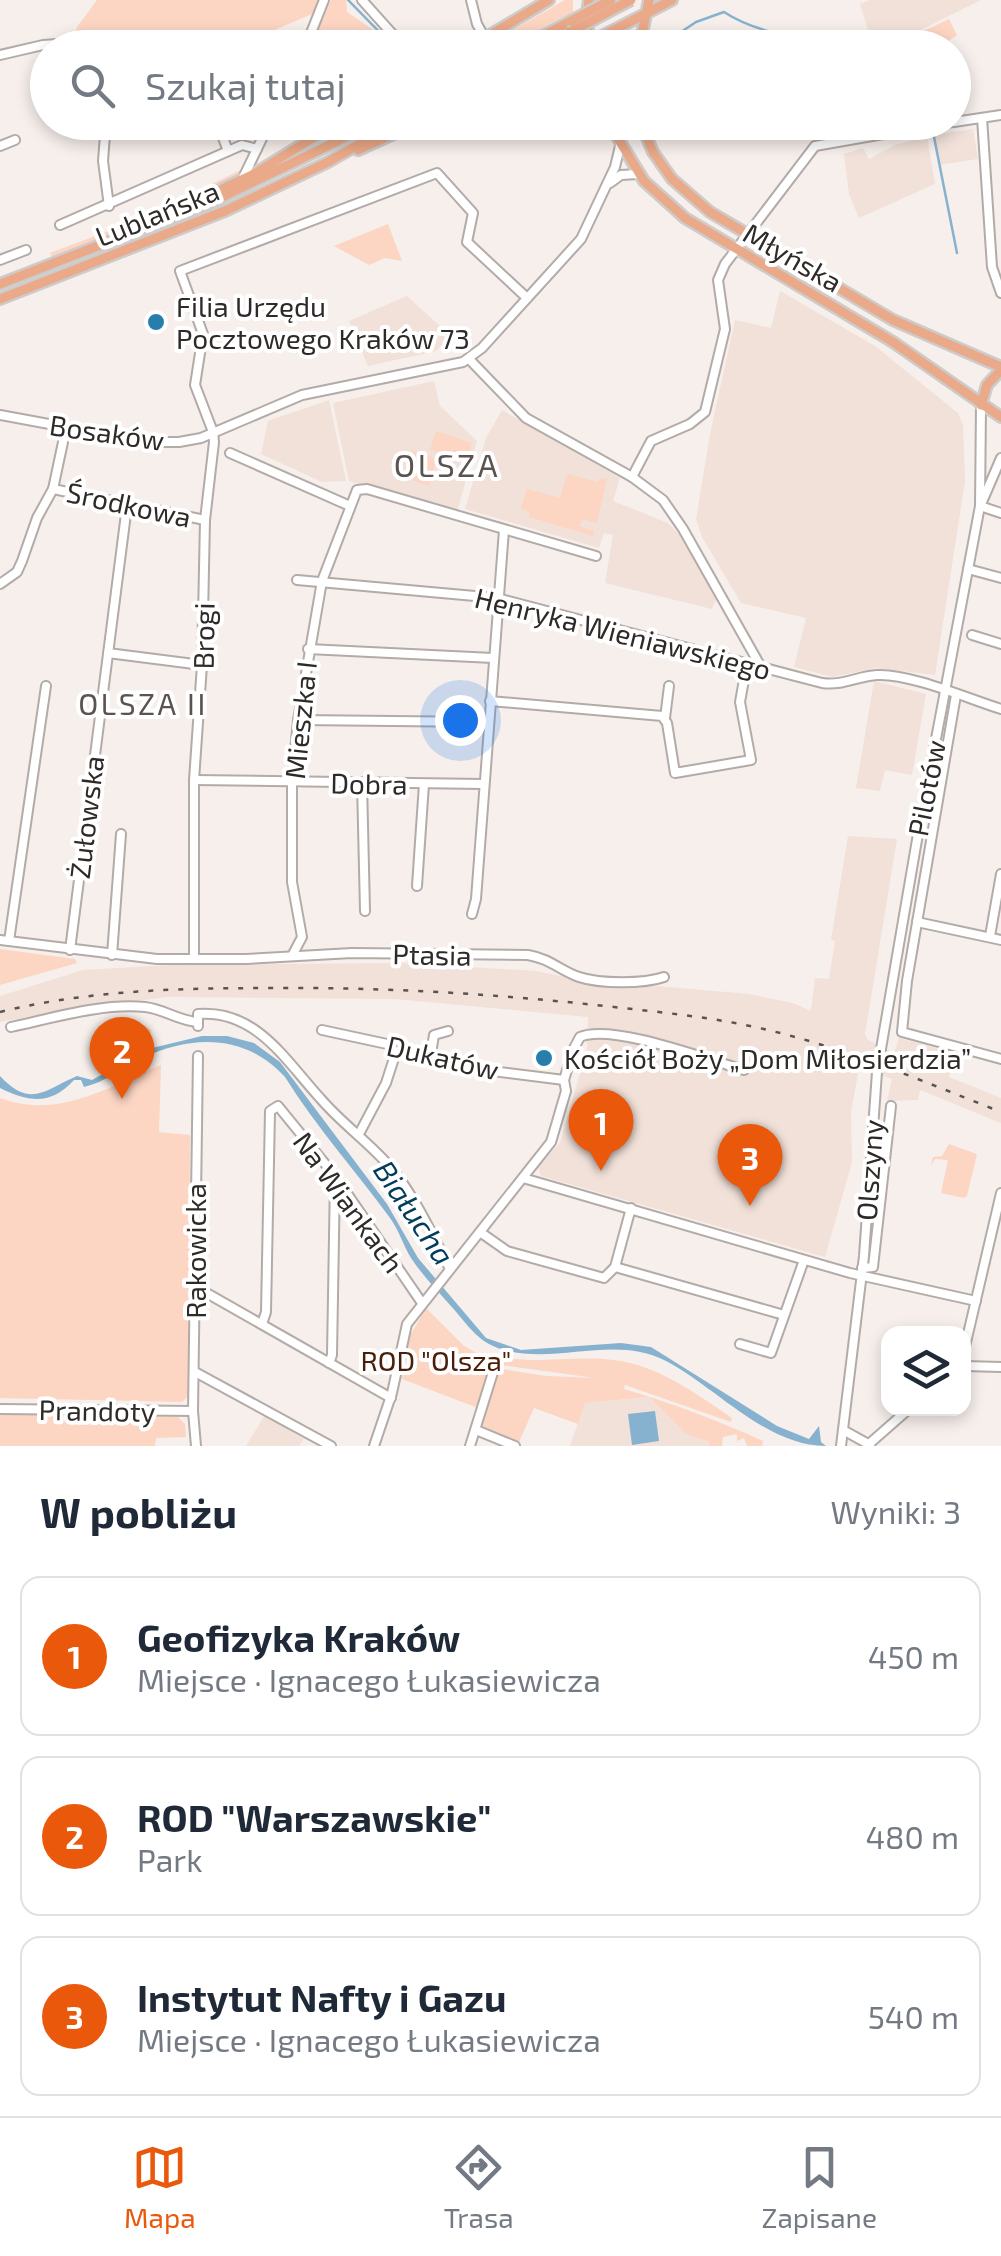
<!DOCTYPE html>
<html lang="pl">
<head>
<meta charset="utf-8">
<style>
	body { margin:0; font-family:"Exo 2",sans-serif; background:#f2f2f3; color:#1f2937 }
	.controls { position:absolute; right:30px; bottom:30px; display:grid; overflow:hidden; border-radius:20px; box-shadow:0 5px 15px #0003 }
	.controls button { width:90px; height:90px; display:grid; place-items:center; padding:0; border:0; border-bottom:2px solid #e0e1e3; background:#fff; color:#1f2937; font:50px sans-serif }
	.you { position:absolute; left:460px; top:720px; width:35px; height:35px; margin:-25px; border:8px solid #fff; border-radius:50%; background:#1a73e8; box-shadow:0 0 0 15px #1a73e833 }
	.badge { display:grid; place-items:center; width:65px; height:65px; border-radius:50%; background:#ea580c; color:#fff; font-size:32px; font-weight:700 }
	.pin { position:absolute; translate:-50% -82px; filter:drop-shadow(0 2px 5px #0008) }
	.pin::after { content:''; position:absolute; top:52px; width:35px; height:30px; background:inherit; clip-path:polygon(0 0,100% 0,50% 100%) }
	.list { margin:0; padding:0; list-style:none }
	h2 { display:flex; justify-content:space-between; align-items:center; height:130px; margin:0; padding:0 40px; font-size:42px }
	h2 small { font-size:32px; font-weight:400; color:#747a83 }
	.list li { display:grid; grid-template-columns:65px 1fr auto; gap:30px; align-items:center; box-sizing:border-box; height:160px; margin:0 20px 20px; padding:0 20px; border:2px solid #e0e1e3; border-radius:20px }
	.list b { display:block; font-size:38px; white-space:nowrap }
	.list p { margin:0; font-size:32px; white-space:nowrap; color:#747a83 }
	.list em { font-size:32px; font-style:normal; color:#747a83 }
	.icon { flex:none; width:55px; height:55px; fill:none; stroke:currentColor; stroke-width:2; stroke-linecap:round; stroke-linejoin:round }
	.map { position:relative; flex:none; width:1001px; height:1446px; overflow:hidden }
	.search { position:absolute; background:#fff; box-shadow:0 5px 15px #0003; left:30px; right:30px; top:30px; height:110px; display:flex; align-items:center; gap:25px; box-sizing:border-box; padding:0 35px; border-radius:55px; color:#747a83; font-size:38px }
	.sheet { height:670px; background:#fff }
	nav { display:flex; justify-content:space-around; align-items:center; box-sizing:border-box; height:140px; border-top:2px solid #e0e1e3; background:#fff; font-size:28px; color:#747a83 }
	nav a { display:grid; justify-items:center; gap:5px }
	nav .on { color:#ea580c }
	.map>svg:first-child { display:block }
	.built { fill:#f1e1d9 }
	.green { fill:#fcd5c3 }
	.water { fill:#86b2cf }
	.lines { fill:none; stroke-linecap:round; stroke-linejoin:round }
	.stream { stroke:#86b2cf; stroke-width:2.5 }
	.minor-casing { stroke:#b3aba7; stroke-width:12 }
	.major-casing { stroke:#cdcccb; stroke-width:14 }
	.minor { stroke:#fff; stroke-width:8 }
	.major { stroke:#eaa988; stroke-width:9 }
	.rail { stroke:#585452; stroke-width:2.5; stroke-dasharray:5 10; stroke-linecap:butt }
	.major-bridge-casing { stroke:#cdcccb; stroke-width:14; stroke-linecap:butt }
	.major-bridge { stroke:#eaa988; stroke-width:9 }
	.poi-dot { fill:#277ead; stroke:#fff; stroke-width:4 }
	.labels { text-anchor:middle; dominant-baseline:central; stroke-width:8; stroke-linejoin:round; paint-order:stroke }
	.street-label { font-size:28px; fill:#2d2a28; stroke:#fff }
	.poi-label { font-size:28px; fill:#2d2a28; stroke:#fff; text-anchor:start }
	.park-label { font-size:28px; fill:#4a1e07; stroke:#fff }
	.neighbourhood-label { font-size:30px; letter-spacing:2.5px; fill:#5a5350; stroke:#fff }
	.water-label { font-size:30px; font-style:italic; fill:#003d5a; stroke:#fff }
	.quarter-label { font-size:32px; letter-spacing:2.5px; fill:#5a5350; stroke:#fff }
</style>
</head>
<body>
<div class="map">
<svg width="1001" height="1446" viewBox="0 0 1001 1446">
	<rect width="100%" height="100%" fill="#f7efeb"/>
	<g class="built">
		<polygon points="870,0 981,0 884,48 873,47 860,4"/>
		<polygon points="973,129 978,159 939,165 934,135"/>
		<polygon points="927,136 935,184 859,218 849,194 844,154 863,148 869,159 895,145"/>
		<polygon points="780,291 875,346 958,413 963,425 965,481 935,675 876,668 833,677 794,667 806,618 741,603 702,537 696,519 710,434 735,320 771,328"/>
		<polygon points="407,296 451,336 436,351 368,366 349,321"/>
		<polygon points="434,381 440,406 477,441 457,512 349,481 333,403"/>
		<polygon points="329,400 346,481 322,482 261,454 268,421"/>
		<polygon points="502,410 620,478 613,501 668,523 688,544 717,598 712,609 605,583 613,535 604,533 599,548 465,509 486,438"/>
		<polygon points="874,681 926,694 912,775 885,770 880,791 856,788"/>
		<polygon points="848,836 897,839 865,1034 868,1040 894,1053 899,1038 954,1053 949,1077 1001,1098 1001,1123 920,1090 918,1100 887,1101 892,1079 859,1068 851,1112 852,1162 825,1257 541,1176 538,1166 560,1143 587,1049 588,1017 395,999 168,997 70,1009 0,1022 0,996 83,970 170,965 403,963 536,971 576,979 749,994 793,1003 811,1011 815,978 829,979 835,941 831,940"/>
		<polygon points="649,1397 686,1434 722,1446 570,1446 585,1403"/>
		<polygon points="265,1415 304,1439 299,1446 246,1446"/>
	</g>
	<g class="green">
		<polygon points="97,0 319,0 312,14 270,32 276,47 241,47 239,43 226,48 71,48 77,27"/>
		<polygon points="331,0 346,0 347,12 372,29 389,47 311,47"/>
		<polygon points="565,0 573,0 573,12 506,47 484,47"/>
		<polygon points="949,19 957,35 940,47 924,47 918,38 890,47"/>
		<polygon points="245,168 237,177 158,215 52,257 50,253 135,221"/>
		<polygon points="388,224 402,261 385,258 369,265 334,246"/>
		<polygon points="436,431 472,443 467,459 430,450"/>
		<polygon points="413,451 437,459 429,486 405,477"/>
		<polygon points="567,474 597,482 602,478 607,479 597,523 582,519 579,526 594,531 593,536 529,517 530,512 521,509 527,489 560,498"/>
		<polygon points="0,949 75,959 77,963 0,985"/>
		<path d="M121,1023C131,1028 141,1021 151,1030V1034L134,1047L122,1050L117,1048L116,1038L122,1034Z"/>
		<path d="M161,1065L159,1132L190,1135L188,1396L182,1402L0,1398V1098C58,1120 108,1087 161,1065Z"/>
		<polygon points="949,1144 977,1154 967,1196 964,1198 941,1193 948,1160 935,1159 931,1166 933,1157 942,1156"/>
		<polygon points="426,1308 464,1346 492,1362 478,1408 402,1379 410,1336"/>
		<path d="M495,1356C538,1365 572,1355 613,1360C656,1364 697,1394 732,1418L731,1422L625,1385L624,1389C672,1403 719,1421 763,1441L762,1446H747L744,1438L737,1441V1434L723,1437L722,1446H709L710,1442L686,1434L649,1397L585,1403L578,1424L534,1408L519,1442L482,1426L496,1368L546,1376L595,1378L500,1365Z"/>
		<polygon points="0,1414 178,1417 185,1424 186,1437 156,1438 155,1446 0,1446"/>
	</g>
	<g class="water">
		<path d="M202,1036H227L254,1043L280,1062L387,1204L418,1258L486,1338L521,1350L621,1343L651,1347L777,1426L809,1439L819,1426L821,1442L826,1446C766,1446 716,1387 666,1361C617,1335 560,1363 508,1351C478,1344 470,1327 450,1305C437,1290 423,1276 411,1258C403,1245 399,1230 390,1218C356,1171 316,1127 285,1077C246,1034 191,1034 141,1059C121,1069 105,1082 84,1087L81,1080H74C50,1106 29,1102 0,1088V1076C31,1109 44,1090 77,1076L92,1080L148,1049Z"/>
		<polygon points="655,1411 659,1441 632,1445 628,1414"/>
	</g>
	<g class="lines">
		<g class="stream">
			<polyline points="348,0 395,48"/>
			<path d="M681,32L696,22L724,12C759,35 805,38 846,48"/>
			<polyline points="933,132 957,253"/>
		</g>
		<defs>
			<g id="minor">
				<polyline points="362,0 405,48"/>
				<polyline points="471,0 477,24 485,38"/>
				<polyline points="305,48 324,0"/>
				<polyline points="0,55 43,45 86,42"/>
				<polyline points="982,118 992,267 1001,293"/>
				<polyline points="106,122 103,161 109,206"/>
				<polyline points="217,122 228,151"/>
				<polyline points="954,122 1001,115"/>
				<polyline points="0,146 15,140"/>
				<polyline points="242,180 270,122"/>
				<polyline points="610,183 621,175 638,174"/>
				<polyline points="60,225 242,145 257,149"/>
				<polyline points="0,260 26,250"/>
				<polyline points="469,359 526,418 632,477 663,500 683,529 761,667"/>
				<polyline points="0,415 146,442 179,442 201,438 302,395 463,362 482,348 581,239 615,167 620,146"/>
				<polyline points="230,453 350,506"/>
				<polyline points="632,477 651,441 690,424 705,412 725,329 718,280 725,264 815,146 952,122"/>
				<polyline points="53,489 205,520"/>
				<polyline points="982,502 1001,458"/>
				<polyline points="980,506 1001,513"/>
				<polyline points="968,569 1001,578"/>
				<path d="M297,580L497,598L822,683C843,686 858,676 877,675C909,673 969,699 1001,709"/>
				<polyline points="0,584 17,572 22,561 37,518 53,489 66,428"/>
				<polyline points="972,635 1001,644"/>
				<polyline points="308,649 493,658"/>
				<polyline points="108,653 202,665"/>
				<polyline points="956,695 907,981 902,1032 1001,1059"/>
				<polyline points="490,701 662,716 667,723 675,773 751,760 740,702 747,663"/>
				<polyline points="665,718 669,686"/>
				<polyline points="298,720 487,722"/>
				<polyline points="194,780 483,784"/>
				<polyline points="362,783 365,911"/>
				<polyline points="417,886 424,784"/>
				<polyline points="472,914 476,899 504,530"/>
				<polyline points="917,922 1001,940"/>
				<polyline points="990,936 1001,874"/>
				<path d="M0,940L157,959H246L352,953L528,955C551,959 559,970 579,977C600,984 644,984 664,977"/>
				<polyline points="9,941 46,686"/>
				<polyline points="70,950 127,506"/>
				<polyline points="293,954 302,937 292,882 292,782 298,720 322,581 357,490 367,489 596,556"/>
				<polyline points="112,955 121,834"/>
				<polyline points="194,959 194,780 202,665 205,520 214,442 213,432 195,385 203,334 180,271 437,173 473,213 467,242 527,298"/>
				<path d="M198,1026V1014C256,1009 286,1061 320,1098C342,1124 370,1143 392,1169C415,1197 433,1236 450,1269"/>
				<path d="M11,1027C53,1018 102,1003 145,1007C164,1009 179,1021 198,1022"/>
				<polyline points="322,1030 387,1044 396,1052 452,1066 564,1080"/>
				<polyline points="430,1060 434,1035 448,1031"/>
				<polyline points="359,1134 386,1083 396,1052"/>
				<polyline points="523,1178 850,1273 976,1301"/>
				<polyline points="480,1232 507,1251 604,1278 615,1267 631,1208"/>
				<polyline points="615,1267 784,1315"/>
				<polyline points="862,1268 873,1267 891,1106"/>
				<polyline points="196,1287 391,1398"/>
				<polyline points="262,1324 266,1312 270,1111 278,1106 335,1176 422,1303"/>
				<polyline points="740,1344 771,1353 804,1260"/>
				<polyline points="964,1351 1001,1193"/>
				<polyline points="329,1363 332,1355 335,1178"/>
				<polyline points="964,1366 1001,1367"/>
				<polyline points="195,1372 331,1446"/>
				<polyline points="0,1409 193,1411"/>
				<polyline points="476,1430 515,1446"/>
				<polyline points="843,1430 870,1445"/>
				<polyline points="869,1444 910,1408"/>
				<polyline points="196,1446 193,1411 198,1056"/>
				<path d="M374,1446L392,1393L407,1324L551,1142L566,1091L564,1080L573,1050L580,1037C612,1023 708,1060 744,1070"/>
				<polyline points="470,1446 495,1366"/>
				<polyline points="841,1446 864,1256 877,1072 918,834 980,506 981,405"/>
			</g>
			<g id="major">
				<polyline points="589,0 586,20 590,43"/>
				<polyline points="468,48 549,0"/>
				<polyline points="520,48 571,21"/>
				<polyline points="540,48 570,32"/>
				<polyline points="579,48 672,0"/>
				<polyline points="639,48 649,0"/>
				<polyline points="608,122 644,181 685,218 893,342 1001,417"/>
				<polyline points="640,122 653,152 672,179 710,212 893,320 1001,367"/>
				<polyline points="358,150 420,122"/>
				<polyline points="163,217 254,174 339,122"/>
				<polyline points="0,284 216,200 377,122"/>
				<polyline points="0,299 225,211 328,162 398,122"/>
				<polyline points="981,405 987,385 1001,370"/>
			</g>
		</defs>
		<use href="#minor" class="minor-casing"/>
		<use href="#major" class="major-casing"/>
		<use href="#minor" class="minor"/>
		<use href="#major" class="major"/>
		<path class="rail" d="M0,1012C98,988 195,988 295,988C402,988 507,995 614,1007C667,1013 720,1018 772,1031C850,1050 925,1082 1001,1112"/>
		<defs>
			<g id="major-bridge">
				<polyline points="571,21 611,0"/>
				<polyline points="570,32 631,0"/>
			</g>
		</defs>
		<use href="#major-bridge" class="major-bridge-casing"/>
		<use href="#major-bridge" class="major-bridge"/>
	</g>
	<g class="poi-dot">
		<circle cx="156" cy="322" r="10"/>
		<circle cx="544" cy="1058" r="10"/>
	</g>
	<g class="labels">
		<g class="street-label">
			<text transform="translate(157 213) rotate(-22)">Lublańska</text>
			<text transform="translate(793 257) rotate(30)">Młyńska</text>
			<text transform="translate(107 432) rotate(8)">Bosaków</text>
			<text transform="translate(129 504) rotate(12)">Środkowa</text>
			<text transform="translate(623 633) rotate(14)">Henryka Wieniawskiego</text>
			<text transform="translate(203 636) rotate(-89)">Brogi</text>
			<text transform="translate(300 720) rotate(-84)">Mieszka I</text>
			<text transform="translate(369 783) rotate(1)">Dobra</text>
			<text transform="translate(926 788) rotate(-79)">Pilotów</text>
			<text transform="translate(86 817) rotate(-83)">Żułowska</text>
			<text transform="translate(432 954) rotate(1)">Ptasia</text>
			<text transform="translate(443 1057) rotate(13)">Dukatów</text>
			<text transform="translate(869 1170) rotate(-86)">Olszyny</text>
			<text transform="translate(349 1202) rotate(54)">Na Wiankach</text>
			<text transform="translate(195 1251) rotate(-90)">Rakowicka</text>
			<text transform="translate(97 1410) rotate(1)">Prandoty</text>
		</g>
		<g class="poi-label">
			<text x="176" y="306">Filia Urzędu<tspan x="176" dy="32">Pocztowego Kraków 73</tspan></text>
			<text x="564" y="1058">Kościół Boży „Dom Miłosierdzia”</text>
		</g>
		<g class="park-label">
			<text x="436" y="1360">ROD "Olsza"</text>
		</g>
		<g class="neighbourhood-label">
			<text x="143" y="703">OLSZA II</text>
		</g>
		<g class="water-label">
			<text transform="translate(415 1212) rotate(56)">Białucha</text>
		</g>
		<g class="quarter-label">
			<text x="447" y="464">OLSZA</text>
		</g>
	</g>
</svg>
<div class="controls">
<button><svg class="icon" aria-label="layers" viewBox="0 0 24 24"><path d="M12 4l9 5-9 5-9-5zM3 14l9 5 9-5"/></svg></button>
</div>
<div class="you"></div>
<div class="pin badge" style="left:601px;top:1171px">1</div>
<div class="pin badge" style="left:122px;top:1099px">2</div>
<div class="pin badge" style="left:750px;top:1206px">3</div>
<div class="search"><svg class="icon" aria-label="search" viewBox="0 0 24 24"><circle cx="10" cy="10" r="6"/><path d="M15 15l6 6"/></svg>Szukaj tutaj</div>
</div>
<section class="sheet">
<h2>W pobliżu<small>Wyniki: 3</small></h2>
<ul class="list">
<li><span class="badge">1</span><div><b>Geofizyka Kraków</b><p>Miejsce · Ignacego Łukasiewicza</p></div><em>450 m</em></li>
<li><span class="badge">2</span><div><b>ROD &quot;Warszawskie&quot;</b><p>Park</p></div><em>480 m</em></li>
<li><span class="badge">3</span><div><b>Instytut Nafty i Gazu</b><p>Miejsce · Ignacego Łukasiewicza</p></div><em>540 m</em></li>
</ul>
</section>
<nav>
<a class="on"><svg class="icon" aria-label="map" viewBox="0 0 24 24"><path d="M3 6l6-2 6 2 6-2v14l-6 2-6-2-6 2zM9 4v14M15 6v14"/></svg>Mapa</a>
<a><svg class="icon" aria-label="directions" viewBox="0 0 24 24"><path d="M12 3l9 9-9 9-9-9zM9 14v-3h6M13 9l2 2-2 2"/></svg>Trasa</a>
<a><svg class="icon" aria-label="saved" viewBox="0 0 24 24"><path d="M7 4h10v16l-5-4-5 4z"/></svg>Zapisane</a>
</nav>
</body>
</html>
